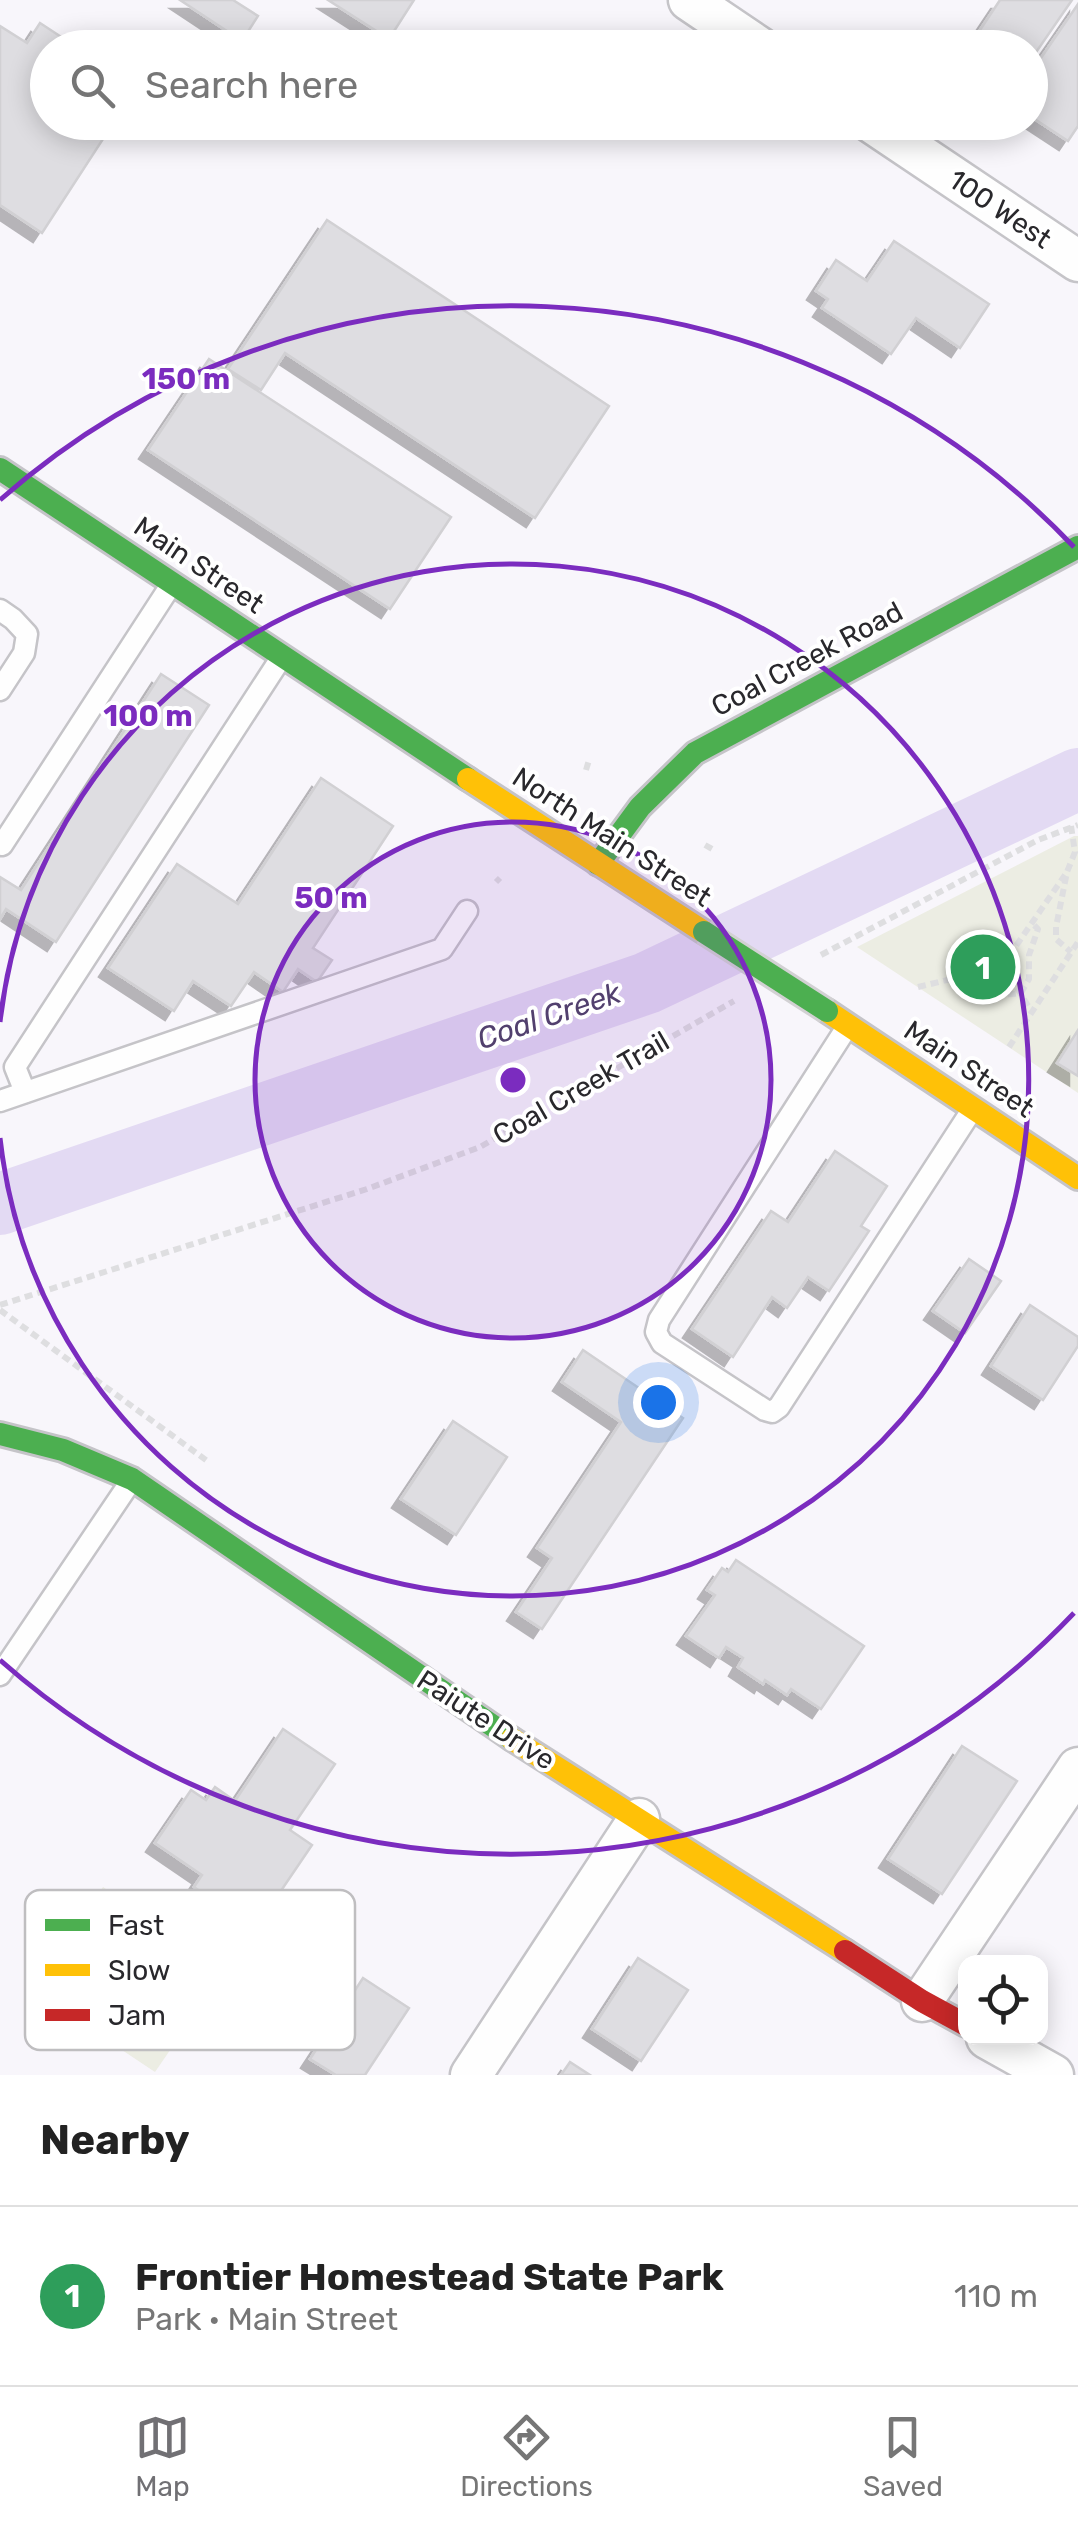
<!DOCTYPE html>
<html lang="en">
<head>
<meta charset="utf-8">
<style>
	body { margin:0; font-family:Rubik,sans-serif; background:#f6f6f6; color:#222 }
	.controls { position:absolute; right:30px; bottom:30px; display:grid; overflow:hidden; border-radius:20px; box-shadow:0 5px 25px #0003 }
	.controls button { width:90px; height:90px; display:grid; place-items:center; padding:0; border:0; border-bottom:2px solid #e0e0e0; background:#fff; color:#222; font:50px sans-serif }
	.you { position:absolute; left:658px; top:1402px; width:35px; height:35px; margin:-25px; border:8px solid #fff; border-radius:50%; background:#1a73e8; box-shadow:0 0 0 15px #1a73e833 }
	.badge { display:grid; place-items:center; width:65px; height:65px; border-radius:50%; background:#717074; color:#fff; font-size:32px; font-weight:700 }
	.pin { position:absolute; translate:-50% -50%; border:5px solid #fff; box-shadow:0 2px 10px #0006 }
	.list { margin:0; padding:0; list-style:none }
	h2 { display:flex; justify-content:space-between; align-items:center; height:130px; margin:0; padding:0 40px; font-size:42px }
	h2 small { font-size:32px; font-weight:400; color:#767676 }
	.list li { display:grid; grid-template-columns:65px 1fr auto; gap:30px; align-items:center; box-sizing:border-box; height:180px; padding:0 40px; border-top:2px solid #e0e0e0 }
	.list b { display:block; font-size:38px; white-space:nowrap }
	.list p { margin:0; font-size:32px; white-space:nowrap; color:#767676 }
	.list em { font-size:32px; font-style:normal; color:#767676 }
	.icon { flex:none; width:55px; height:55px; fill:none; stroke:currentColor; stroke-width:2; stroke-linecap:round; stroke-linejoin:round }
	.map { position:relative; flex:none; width:1078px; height:2075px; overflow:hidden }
	.search { position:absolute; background:#fff; box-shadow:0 5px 25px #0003; left:30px; right:30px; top:30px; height:110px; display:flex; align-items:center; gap:25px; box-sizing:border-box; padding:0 35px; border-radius:55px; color:#767676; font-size:38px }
	.sheet { height:310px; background:#fff }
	nav { display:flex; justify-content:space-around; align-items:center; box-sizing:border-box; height:140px; border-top:2px solid #e0e0e0; background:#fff; font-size:28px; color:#767676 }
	nav a { display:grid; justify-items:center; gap:5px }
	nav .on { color:#717074 }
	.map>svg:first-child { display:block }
	.green { fill:#ecede3 }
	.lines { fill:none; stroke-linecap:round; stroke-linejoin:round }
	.river { stroke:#e3daf3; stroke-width:62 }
	.building { fill:#dedde1; stroke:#d1d0d3; stroke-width:2.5; filter:url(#shadow) }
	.lane-casing { stroke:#c5c4c8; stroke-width:25 }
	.street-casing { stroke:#c5c4c8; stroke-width:45 }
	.fast-casing { stroke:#c5c4c8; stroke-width:28 }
	.slow-casing { stroke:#c5c4c8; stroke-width:28 }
	.jam-casing { stroke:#c5c4c8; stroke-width:28 }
	.path { stroke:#dedee0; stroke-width:6; stroke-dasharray:8 5; stroke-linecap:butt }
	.lane { stroke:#fefefe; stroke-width:20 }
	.street { stroke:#fefefe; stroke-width:40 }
	.fast { stroke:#4caf50; stroke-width:22 }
	.slow { stroke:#ffc107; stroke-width:22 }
	.jam { stroke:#c62828; stroke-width:22 }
	.fast-bridge-casing { stroke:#d2d1d3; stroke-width:28; stroke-linecap:butt }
	.fast-bridge { stroke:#4caf50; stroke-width:22 }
	.ring { fill:none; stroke:#7b2cbf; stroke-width:5 }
	.labels { text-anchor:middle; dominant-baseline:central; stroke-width:8; stroke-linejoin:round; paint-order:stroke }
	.street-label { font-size:28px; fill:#29282c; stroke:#fff }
	.water-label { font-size:30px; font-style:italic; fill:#52406e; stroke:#fff }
	.key { fill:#fff; stroke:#bfbec0; stroke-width:2.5 }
	.key-label { font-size:28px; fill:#29282c }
	.centre { fill:#7b2cbf; stroke:#fff; stroke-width:5 }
	.ring-label { font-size:30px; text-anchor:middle; font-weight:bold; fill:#7b2cbf; stroke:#fff; stroke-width:8; stroke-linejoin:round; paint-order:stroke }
</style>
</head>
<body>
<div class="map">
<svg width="1078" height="2075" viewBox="0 0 1078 2075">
	<defs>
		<filter id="shadow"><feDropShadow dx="-9" dy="9" stdDeviation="0" flood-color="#0004"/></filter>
	</defs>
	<rect width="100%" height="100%" fill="#f8f6fb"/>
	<g class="green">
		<polygon points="1074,836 1078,836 1078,1093 857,947"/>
		<polygon points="103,1887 226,1969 155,2072 122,2050 94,1981 56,1957"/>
	</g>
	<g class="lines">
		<polyline class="river" points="0,1204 647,983 1078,779"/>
	</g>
	<g class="building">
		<polygon points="180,0 233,0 258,16 242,41"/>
		<polygon points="328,0 414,0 389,39"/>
		<polygon points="1000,0 1072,0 1030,61 1030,48 968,48"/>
		<polygon points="1078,4 1078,126 1068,141 1030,116 1030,74"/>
		<polygon points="40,23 78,48 48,48 48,122 114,122 42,233 0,205 0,26 27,43"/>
		<polygon points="327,220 609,406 535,518 285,353 261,390 228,369"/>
		<polygon points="894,241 989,304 960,348 916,318 891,354 822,308 828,299 816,291 836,260 867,281"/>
		<polygon points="209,359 451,517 390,609 148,450"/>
		<polygon points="161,674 209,705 56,942 6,909 0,919 0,877 21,890"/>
		<polygon points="321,778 393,826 313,948 332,960 317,982 298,969 283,992 254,972 231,1006 193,981 174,1011 108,968 177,864 238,904"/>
		<polygon points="1078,1030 1078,1076 1057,1063"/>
		<polygon points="835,1151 887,1186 861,1226 869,1231 829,1291 808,1277 787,1308 772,1297 733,1357 692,1329 771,1211 788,1222"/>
		<polygon points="969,1259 1001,1281 965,1333 933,1311"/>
		<polygon points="1030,1305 1078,1337 1078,1346 1043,1400 991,1366"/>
		<polygon points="583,1350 683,1418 542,1629 516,1612 552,1558 537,1548 621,1422 562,1382"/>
		<polygon points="453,1421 507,1457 456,1535 401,1499"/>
		<polygon points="736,1560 864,1646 821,1709 791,1689 787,1695 765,1680 763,1684 738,1667 743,1658 726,1647 719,1658 686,1636 715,1595 707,1590 722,1568 728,1572"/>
		<polygon points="283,1729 335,1764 290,1830 312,1845 255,1929 194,1887 202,1875 155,1843 191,1790 206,1800 215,1787 235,1801"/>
		<polygon points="962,1746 1017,1781 942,1894 888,1859"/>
		<polygon points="638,1958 688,1990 641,2061 592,2029"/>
		<polygon points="363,1978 409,2008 365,2075 336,2075 310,2059"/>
		<polygon points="570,2062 590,2075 561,2075"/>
	</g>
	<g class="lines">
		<defs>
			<g id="lane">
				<polyline points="0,610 13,619 27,634 24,653 0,690"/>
				<polyline points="2,845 171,585"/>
				<polyline points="847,1027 659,1320 656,1332 662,1343 765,1410 772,1412 779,1407 972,1110"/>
				<polyline points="25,1092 15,1067 281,658"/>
				<polyline points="0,1101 442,949 467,911"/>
				<polyline points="0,1675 131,1481"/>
			</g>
			<g id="street">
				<polyline points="689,0 760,48"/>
				<polyline points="871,122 1078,261"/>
				<polyline points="922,2001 1078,1768"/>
				<polyline points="987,2038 1053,2075"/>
				<polyline points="471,2075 639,1819"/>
			</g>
			<g id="fast">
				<polyline points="0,469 468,779"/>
				<polyline points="598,864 640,807 695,753 1078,547"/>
				<polyline points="0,1434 63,1450 132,1479 512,1739"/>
			</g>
			<g id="slow">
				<polyline points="468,779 704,932"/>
				<polyline points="827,1011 1078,1178"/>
				<polyline points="512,1739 845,1951"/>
			</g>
			<polyline id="jam" points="845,1951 922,2001 966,2025"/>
		</defs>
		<use href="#lane" class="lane-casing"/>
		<use href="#street" class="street-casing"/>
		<use href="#fast" class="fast-casing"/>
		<use href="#slow" class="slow-casing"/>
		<use href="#jam" class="jam-casing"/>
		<g class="path">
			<polyline points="586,770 589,760"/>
			<polyline points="1071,826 1075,852 1067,872 1056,927 1056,939 1071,952"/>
			<polyline points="705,845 712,849"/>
			<polyline points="496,882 500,878"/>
			<circle cx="1004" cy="966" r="12"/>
			<polyline points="821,955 1038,840 1078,825"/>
			<polyline points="1009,956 1065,875"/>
			<path d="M963,977L972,990C991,990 1001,997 1021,993L1029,979V955L1038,929L1032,923"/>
			<polyline points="1010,977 1032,1012"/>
			<polyline points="918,987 993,969"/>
			<polyline points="1009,1047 1078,942"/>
			<polyline points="0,1305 367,1189 480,1147 734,1001"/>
			<polyline points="0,1310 210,1463"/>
		</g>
		<use href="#lane" class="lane"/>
		<use href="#street" class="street"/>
		<use href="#fast" class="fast"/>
		<use href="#slow" class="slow"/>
		<use href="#jam" class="jam"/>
		<defs>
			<polyline id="fast-bridge" points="704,932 827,1011"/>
		</defs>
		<use href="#fast-bridge" class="fast-bridge-casing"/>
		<use href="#fast-bridge" class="fast-bridge"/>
	</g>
	<circle cx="513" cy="1080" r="258" fill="#7b2cbf" fill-opacity=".12"/>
	<g class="ring">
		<circle cx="513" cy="1080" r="258"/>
		<path d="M0 1022A516 516 0 1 1 0 1138"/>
		<path d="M1074 1613A774 774 0 0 1 0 1660M0 500A774 774 0 0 1 1074 547"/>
	</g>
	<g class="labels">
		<g class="street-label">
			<text transform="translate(1000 209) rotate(34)">100 West</text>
			<text transform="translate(199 565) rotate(34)">Main Street</text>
			<text transform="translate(807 659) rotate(-28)">Coal Creek Road</text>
			<text transform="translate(612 837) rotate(33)">North Main Street</text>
			<text transform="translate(969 1069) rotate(34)">Main Street</text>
			<text transform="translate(581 1088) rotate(-30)">Coal Creek Trail</text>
			<text transform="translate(486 1720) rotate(33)">Paiute Drive</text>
		</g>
		<g class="water-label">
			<text transform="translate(549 1016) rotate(-19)">Coal Creek</text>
		</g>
	</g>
	<rect x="25" y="1890" width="330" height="160" rx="15" class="key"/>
	<rect x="45" y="1919" width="45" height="12" fill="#4caf50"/>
	<rect x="45" y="1964" width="45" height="12" fill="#ffc107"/>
	<rect x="45" y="2009" width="45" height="12" fill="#c62828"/>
	<g class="key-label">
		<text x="108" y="1935">Fast</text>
		<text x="108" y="1980">Slow</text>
		<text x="108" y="2025">Jam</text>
	</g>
	<circle cx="513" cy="1080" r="15" class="centre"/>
	<g class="ring-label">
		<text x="186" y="389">150 m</text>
		<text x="148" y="726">100 m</text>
		<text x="331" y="908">50 m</text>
	</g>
</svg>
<div class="controls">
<button><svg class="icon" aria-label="locate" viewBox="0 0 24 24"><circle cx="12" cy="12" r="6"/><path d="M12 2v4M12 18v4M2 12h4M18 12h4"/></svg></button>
</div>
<div class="you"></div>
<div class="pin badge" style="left:983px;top:967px;background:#2e9e5b">1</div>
<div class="search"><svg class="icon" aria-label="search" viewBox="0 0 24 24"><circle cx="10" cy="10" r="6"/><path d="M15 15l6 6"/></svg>Search here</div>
</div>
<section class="sheet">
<h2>Nearby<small></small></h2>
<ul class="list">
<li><span class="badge" style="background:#2e9e5b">1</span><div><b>Frontier Homestead State Park</b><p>Park · Main Street</p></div><em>110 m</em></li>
</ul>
</section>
<nav>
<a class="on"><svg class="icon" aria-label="map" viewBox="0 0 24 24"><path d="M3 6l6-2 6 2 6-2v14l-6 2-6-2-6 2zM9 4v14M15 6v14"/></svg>Map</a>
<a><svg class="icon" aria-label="directions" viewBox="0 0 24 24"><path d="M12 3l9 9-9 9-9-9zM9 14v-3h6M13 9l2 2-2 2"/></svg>Directions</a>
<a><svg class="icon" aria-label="saved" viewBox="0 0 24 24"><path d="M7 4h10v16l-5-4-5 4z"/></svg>Saved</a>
</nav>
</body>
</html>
